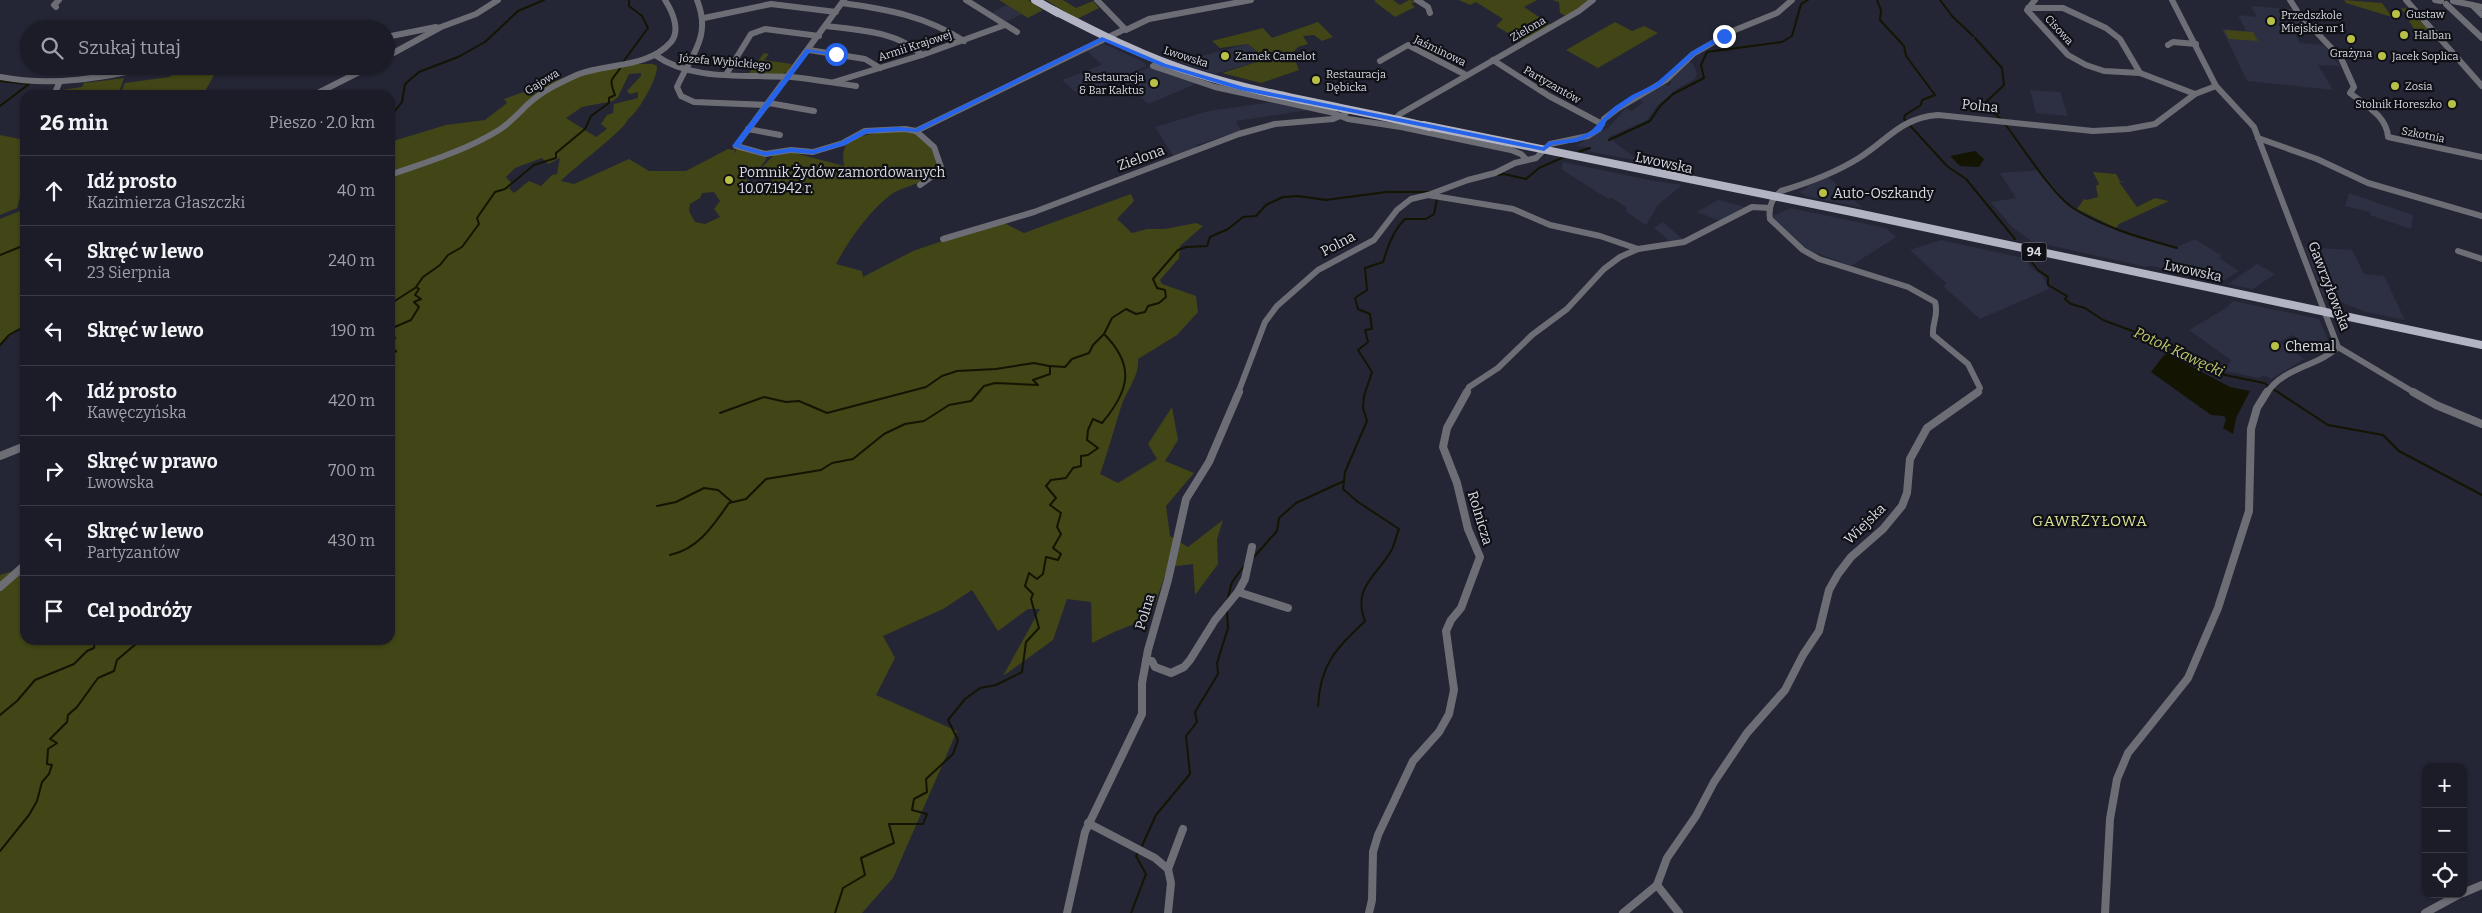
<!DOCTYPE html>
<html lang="pl">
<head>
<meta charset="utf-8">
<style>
	body { margin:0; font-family:Bitter,serif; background:#252530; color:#f1f3f6 }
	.controls { position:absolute; right:15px; bottom:15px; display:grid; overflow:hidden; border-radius:10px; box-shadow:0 1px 4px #0004 }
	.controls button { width:45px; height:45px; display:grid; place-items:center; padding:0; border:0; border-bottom:1px solid #3a3a45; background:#1c1c28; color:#f1f3f6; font:25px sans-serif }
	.stop { position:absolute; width:15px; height:15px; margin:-11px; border:4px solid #2563eb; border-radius:50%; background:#fff }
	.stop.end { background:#2563eb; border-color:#fff; box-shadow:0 1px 5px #0008 }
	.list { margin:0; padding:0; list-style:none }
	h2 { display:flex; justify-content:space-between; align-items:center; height:65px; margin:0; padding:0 20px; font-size:21px }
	h2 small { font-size:16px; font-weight:400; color:#a0a1a8 }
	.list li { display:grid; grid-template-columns:32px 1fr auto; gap:15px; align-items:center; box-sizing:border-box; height:70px; padding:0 20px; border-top:1px solid #3a3a45 }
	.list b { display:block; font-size:19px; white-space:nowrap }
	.list p { margin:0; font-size:16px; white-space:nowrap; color:#a0a1a8 }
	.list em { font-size:16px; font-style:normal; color:#a0a1a8 }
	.icon { flex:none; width:28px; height:28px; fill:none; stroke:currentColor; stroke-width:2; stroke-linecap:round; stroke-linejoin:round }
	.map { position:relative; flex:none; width:2482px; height:913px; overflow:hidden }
	.search { position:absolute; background:#1c1c28; box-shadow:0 1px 4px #0004; left:20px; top:20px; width:375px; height:55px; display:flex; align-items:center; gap:12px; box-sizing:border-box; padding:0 18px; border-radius:28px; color:#a0a1a8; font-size:19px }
	.panel { position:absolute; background:#1c1c28; box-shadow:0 1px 4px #0004; left:20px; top:90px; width:375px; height:555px; border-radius:15px }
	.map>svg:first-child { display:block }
	.built { fill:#2d2f43 }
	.green { fill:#424515; fill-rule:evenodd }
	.water { fill:#131402 }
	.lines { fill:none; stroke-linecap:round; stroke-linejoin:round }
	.stream { stroke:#131402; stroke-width:2 }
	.minor-far1 { stroke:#6d6e75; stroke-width:6 }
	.minor { stroke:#6d6e75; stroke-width:8 }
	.major { stroke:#b2b4c4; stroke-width:8 }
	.route { fill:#2563eb }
	.poi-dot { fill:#b9c046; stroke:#0f1016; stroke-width:2 }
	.labels { text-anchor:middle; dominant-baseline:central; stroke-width:4.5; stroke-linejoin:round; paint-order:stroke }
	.far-poi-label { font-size:11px; fill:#d9dae4; stroke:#0f1016; text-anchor:start }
	.far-street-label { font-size:11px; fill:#d9dae4; stroke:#0f1016 }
	.shield { fill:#0f1016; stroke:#9c9da6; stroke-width:1 }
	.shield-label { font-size:12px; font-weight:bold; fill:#d9dae4 }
	.street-label { font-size:14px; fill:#d9dae4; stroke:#0f1016 }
	.poi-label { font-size:14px; fill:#d9dae4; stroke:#0f1016; text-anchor:start }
	.water-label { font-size:15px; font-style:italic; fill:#c2c96c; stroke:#0f1016 }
	.neighbourhood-label { font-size:15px; letter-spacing:1px; fill:#dde496; stroke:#0f1016 }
</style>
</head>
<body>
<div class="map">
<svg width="2482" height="913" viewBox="0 0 2482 913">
	<rect width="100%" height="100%" fill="#252635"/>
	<g class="built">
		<polygon points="1007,5 1022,14 1006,22 991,13"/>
		<polygon points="2251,6 2292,9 2305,25 2281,24 2288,33 2295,34 2300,43 2324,45 2340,66 2318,65 2333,90 2247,81 2222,29 2246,31 2238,15 2257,17"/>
		<polygon points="1102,43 1142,61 1147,66 1079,95 1062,80 1102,65 1086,50"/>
		<polygon points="1248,44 1266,59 1214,74 1178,62"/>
		<polygon points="1689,61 1693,64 1697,74 1695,79 1678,88 1657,106 1646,121 1608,137 1639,161 1587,151 1591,149 1588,147 1575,146 1609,127 1626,108 1632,111 1644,102 1636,98 1664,84 1669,86 1672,82 1670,81"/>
		<polygon points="1149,67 1153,67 1198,83 1148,104 1120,80"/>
		<polygon points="2030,90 2060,92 2068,116 2036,113"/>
		<polygon points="1272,102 1309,110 1236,121 1241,131 1196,145 1197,147 1174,157 1155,127 1209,111"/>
		<polygon points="1563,162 1654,181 1682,185 1658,205 1646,225 1625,211 1627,208 1612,198 1608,199 1561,169"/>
		<polygon points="2040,170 2068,204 2086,216 2128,235 2175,248 2195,239 2222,256 2219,258 2239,271 2223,281 2151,266 2146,267 2031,241 2012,227 1991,202 2016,198 2000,173"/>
		<polygon points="1828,177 1863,208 1806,196 1799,192 1807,188 1807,186"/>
		<polygon points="2349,193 2413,215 2411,229 2370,215 2370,212 2345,206"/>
		<polygon points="1718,200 1745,207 1720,221 1697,212"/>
		<polygon points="1790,208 1886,228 1896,237 1851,266 1809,250 1775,220 1773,216"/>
		<polygon points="1663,222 1679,236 1685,240 1672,243 1654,228"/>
		<polygon points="1941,240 2023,258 2032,269 2042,275 2049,289 1980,319 1943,286 1947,284 1910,250"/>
		<polygon points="2305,247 2352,250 2364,274 2384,276 2405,320 2366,312 2323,295"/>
		<polygon points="2257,264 2275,274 2253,289 2228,284"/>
		<polygon points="2233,301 2319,319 2328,341 2325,349 2316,351 2292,335 2280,342 2304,359 2271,379 2264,375 2259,378 2225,371 2231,360 2189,330 2226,308"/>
	</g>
	<g class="green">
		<polygon points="999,0 1028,0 1043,10 1028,18"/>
		<polygon points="1046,0 1063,0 1076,8 1093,1 1099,8 1077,19"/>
		<polygon points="1376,0 1393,0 1400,5 1409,0 1418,1 1411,4 1415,7 1395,17 1374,1"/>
		<polygon points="1459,0 1537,0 1524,7 1551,25 1523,42 1496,26 1503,19 1476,2 1470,5"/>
		<polygon points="1552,0 1592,0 1568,17 1560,13 1559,2"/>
		<polygon points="2344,0 2382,3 2392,17 2346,3"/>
		<polygon points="2401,8 2409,9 2429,30 2414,29"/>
		<polygon points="1318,22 1333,37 1322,41 1314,35 1303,36 1308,44 1298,47 1292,53 1299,70 1261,83 1222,73 1266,59 1248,44 1220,48 1212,41 1263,28 1272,38"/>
		<polygon points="1615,22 1632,31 1644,26 1658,33 1598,68 1566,50"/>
		<polygon points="2224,30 2253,32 2258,41 2229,39"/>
		<polygon points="764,53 769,54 764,60 792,64 789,68 790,70 781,75 749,73"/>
		<path d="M637,64H653L657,66C658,78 638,113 628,119C625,130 573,168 561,181L574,184L629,159L649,171H686L728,149L735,150L734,154L737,149L767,158L758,171L774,155L791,152L844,166C844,162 842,155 844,150C850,130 897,132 913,132L931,148L938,166C928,186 904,184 889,196C867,214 849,240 836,264L862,271L863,277L913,251L963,234L1004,223L1024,233L1131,194L1134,201L1117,219L1132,233L1147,229H1165L1196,223L1203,226L1180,246L1179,258L1160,280L1162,284L1196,296L1198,312L1177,335L1138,359C1140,376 1126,391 1121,407C1114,429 1108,452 1100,474L1118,483L1157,459L1148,444L1172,407L1178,440L1165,461L1194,473L1166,506L1170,536L1188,547L1223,520L1217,539L1218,564L1195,595L1193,564L1168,567L1150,618L1116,631L1092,643L1091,602L1067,599L1053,640L1003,676L1040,609H1028L998,631L972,590L943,609L883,636L895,658L876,695L957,731L893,878L862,913H0V575L16,570L25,561V640H390V142L446,125L485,120L507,103L504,99L569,76ZM641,73V76L627,91L630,94L638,92V98L614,104L613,113L607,115L601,124L607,129L596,137L566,118L582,107L613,101L618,97L629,74ZM542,158L548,164L560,158L557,174L552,175L541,186L529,181L514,193L509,188L512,184L506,177L515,168ZM753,173L769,174L772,178L770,185L762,186L761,190L755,191L754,187H750L749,180L743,179ZM714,192L720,201L714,209L720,217L705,224L695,222L689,211L690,204L700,198L702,193Z"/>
		<path d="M208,66H219L203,95H120L125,83L169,77C180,70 199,76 208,66Z"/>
		<polygon points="124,78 118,95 53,95 55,91 82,87 84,83"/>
		<polygon points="0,135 25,140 25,179 17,208 0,215"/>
		<polygon points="2093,172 2116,174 2120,181 2125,181 2119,182 2137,207 2155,198 2169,201 2119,224 2116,228 2077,209 2084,199 2087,200 2098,197 2096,186 2099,184"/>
		<polygon points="25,209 25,327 15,331 0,345 0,219"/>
	</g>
	<g class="water">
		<polygon points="1975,151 1984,159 1979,167 1960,166 1950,156"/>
		<polygon points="2168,354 2230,387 2250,391 2236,418 2233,434 2223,428 2226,419 2224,416 2211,415 2151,372 2164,355"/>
	</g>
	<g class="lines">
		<g class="stream">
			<polyline points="1877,0 1881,10 1880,20 1904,46 1906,56 1935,95 1922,100 1921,105 1905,115 1904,119 1947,166 1966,179 2015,239"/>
			<polyline points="1940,0 1952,16 1973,36"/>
			<polyline points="1975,38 2002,68 2004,85 1986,102 1987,107 2002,120"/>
			<polyline points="623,62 648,28 642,16 629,6 629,0"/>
			<polyline points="0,81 29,84 0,106"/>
			<polyline points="390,117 402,102 405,84 419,72 458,57 485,42 518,11 544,0"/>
			<path d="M2005,124C2021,145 2053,195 2073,208C2104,228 2142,238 2177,248"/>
			<polyline points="1609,140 1650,121 1660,106 1673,94 1704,78 1701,65 1707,52 1782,42 1792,36 1801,4 1808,0"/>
			<polyline points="1578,152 1590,148"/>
			<polyline points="1498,175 1504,174 1526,179 1539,168 1564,157"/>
			<polyline points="0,255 25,245"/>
			<polyline points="2026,255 2038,270 2048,277 2048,285 2067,296 2065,299 2071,304 2085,308 2103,320 2154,339 2225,375 2264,383 2328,425 2383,435 2399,451 2482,495"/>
			<polyline points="390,304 415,288"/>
			<polyline points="0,345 9,335 25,326"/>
			<path d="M390,347L395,338L391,336L390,329L411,320L419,307L414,302L421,299L415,295L419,289L416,287L423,277L440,265L448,255L462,247L479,224L477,218L495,192L505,189L534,165L556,158V153L585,129L591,116L609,103V98L615,95C608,77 612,81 621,67"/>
			<polyline points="390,349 396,351 390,357"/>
			<polyline points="720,413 764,397 786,402 799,401 827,413 926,387 942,376 957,371 996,369 1034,363 1049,366"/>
			<polyline points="657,506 676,502 704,488 718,490 732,502"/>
			<path d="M670,555C698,549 713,526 729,503L746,499L766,479L821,470L832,463L853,459L884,434L905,424L924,421L949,405L971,401L984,386L995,383L1038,385L1033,380L1050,374V366L1065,367L1072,359L1089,353L1093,345L1104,334"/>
			<polyline points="1253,558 1277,531 1279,518 1296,503 1344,481"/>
			<polyline points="1227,601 1232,582 1244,566"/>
			<path d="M1318,706C1320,664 1336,649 1365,621C1352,588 1376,577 1391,551C1395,544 1396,536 1399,529L1358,502L1343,489L1345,472L1367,421L1363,408L1364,396L1372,372L1358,350L1368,342L1365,330L1372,329L1370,314L1358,309L1355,298L1367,290L1365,268L1383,262C1388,246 1393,231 1405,219H1426L1434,214L1437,199"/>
			<polyline points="0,715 17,701 35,680 74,664 87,651 94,648 95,640"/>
			<polyline points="1141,848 1156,815 1190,774 1186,736 1197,722 1195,712 1218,674 1217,663 1228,628 1227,611"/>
			<polyline points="0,851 29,815 37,801 42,782 49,774 52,765 47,764 48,749 57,743 50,739 67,722 68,715 77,707 98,678 114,671 117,660 137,643 135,640"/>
			<path d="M835,913L843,888L865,875L861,858L894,843L889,824H923L927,814L912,810L914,799L927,792L926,779L953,754L958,740L948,720L965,699L980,688L996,685L1022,672L1026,642L1039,628L1031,599L1033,594L1025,586L1029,573L1037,579L1043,574L1046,557L1058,560L1061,554L1053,548L1061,534L1057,527L1061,513L1050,505L1056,498L1046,486L1051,480L1066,478L1073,468L1081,466V456L1088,455L1098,448L1087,440L1088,430L1093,419L1102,423C1129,391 1136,366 1104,334L1112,318L1126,309L1136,314L1145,312L1148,306L1159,303L1166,297L1165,290L1157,288L1153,279L1178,250L1186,247L1207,246L1210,237L1228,229L1243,217L1256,216L1266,205L1283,197L1298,196L1326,200L1386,192H1429"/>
			<polyline points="1131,913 1146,874 1136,856 1138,852"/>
		</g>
		<g class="minor-far1">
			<path d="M697,0C712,37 691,55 677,87L681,96L694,102L767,105"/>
			<polyline points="844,0 736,146 765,154 791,150 813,152 843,143 865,131 905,129 916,131 934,147 941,167 938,172 920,185"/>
			<polyline points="966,0 1017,32"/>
			<polyline points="1097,0 1126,30 1149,19 1251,0"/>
			<polyline points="1417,0 1428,7 1430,13"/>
			<polyline points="2035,0 2027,10 2068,55 2086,65 2104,71 2140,73 2195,94"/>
			<polyline points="2172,0 2216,86 2254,127 2338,347 2415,393"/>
			<path d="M2290,0L2299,14L2341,58L2354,87L2350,93C2365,105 2387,116 2388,137L2482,157"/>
			<polyline points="2406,0 2482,86"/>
			<polyline points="2435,0 2441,1"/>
			<polyline points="2453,1 2482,7"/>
			<path d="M842,3C886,9 926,16 964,41"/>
			<polyline points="2446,4 2482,38"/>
			<polyline points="2472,5 2482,15"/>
			<polyline points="56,7 54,5 59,0"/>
			<polyline points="2028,8 2063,8 2106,28 2120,39 2140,73"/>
			<polyline points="704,18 771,4 836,12"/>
			<path d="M826,26C858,30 897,31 922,55"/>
			<polyline points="386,37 436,27"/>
			<polyline points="2168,45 2173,42 2196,44"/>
			<polyline points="809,50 865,59 880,68"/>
			<path d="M655,55C693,82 746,74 791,77C813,79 834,83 856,86"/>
			<polyline points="386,57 441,27 476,14 498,0"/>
			<polyline points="1493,60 1549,96 1602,124"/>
			<polyline points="1380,61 1408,45 1466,75"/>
			<polyline points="1158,63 1153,66 1215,87 1330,112 1348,119 1401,127 1511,150 1521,154 1527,160"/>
			<polyline points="727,73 751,34 765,29 819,36"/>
			<path d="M0,77C53,87 102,78 154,66"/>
			<polyline points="834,82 922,55 1005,25"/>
			<polyline points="54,95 60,81"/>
			<polyline points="314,95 371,66"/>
			<polyline points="769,103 814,111"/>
			<polyline points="1395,119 1400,114 1579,11 1593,0"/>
			<polyline points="748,129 780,135"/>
			<polyline points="916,131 1125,29"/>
			<polyline points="2258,138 2317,159 2368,183 2482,216"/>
			<path d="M390,175C427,162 465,151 499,130C510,123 518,114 527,105C542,91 561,82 579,74C609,63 648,68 671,42C681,30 672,11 665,0"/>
			<polyline points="1428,195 1468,180 1495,173 1515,163 1536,158 1550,144 1588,136 1599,129 1604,119 1617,109 1666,80 1693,54 1735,30 1777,13 1792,0"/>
			<polyline points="943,239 1034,212 1239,134 1275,124 1333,119 1345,114 1348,110"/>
			<polyline points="2458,251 2482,259"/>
			<polyline points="1238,393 1265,322 1277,306 1318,270 1374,240 1397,210 1411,199 1428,195 1513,209 1550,225 1600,236 1638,249 1684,242 1752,207 1770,208"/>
			<polyline points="1466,393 1469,387 1498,368 1532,335 1567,309 1604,269 1620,257 1638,249"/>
			<path d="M1977,393L1980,388L1968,364L1933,335C1932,322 1939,315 1935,302L1908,287L1819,259L1803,250L1770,219C1768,207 1772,198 1781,191C1808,183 1835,173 1859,158C1888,140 1900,118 1938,115L2093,131L2128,129L2155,124L2195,94L2216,86"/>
			<path d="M2267,393C2282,368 2319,366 2338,347"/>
		</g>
		<g class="minor">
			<polyline points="2413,392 2436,405 2482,424"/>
			<polyline points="0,456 25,446"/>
			<polyline points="0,587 25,565"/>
			<polyline points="1238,592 1288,608"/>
			<polyline points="1146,661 1152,661 1155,667 1171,673 1184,667 1190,660 1215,620 1238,592 1245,579 1252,547"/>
			<polyline points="1088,823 1155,858 1168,869"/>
			<polyline points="1657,885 1679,913"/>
			<polyline points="2463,893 2482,885"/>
			<polyline points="1067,913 1085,832 1142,714 1142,683 1148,650 1168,580 1186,499 1209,462 1239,392"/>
			<polyline points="1168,913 1171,883 1168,869 1183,829"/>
			<polyline points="1369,913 1372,900 1373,852 1378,835 1413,761 1439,732 1449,714 1454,690 1446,631 1451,620 1461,608 1480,557 1468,529 1457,483 1443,447 1447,428 1467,392"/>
			<polyline points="1623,913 1657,885 1667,858 1696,816 1714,782 1747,733 1785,690 1803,655 1819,631 1829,590 1838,574 1851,557 1883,529 1902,506 1907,493 1910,459 1927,428 1978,392"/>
			<polyline points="2105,913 2110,819 2117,779 2128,753 2188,678 2218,608 2249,511 2251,429 2257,408 2267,392"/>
			<polyline points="2425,913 2460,894"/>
		</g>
		<g class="major">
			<polyline points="1035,0 1058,13"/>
			<path d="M1053,10C1098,33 1144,57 1192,72C1270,97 1351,108 1430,127"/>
			<polyline points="1423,125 1852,212 2482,345"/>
		</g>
	</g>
	<polygon class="route" points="1722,34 1728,36 1695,55 1659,87 1636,98 1619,110 1607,120 1602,130 1594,135 1577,142 1552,145 1544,151 1240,90 1161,66 1103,41 918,132 900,131 867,133 845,145 813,154 791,152 765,156 732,146 806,49 839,54 836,56 810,52 740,145 765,152 791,148 813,150 840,142 865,129 900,127 915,129 1102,37 1166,64 1244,87 1543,147 1548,142 1576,138 1590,132 1614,107 1632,95 1655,84 1691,52"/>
	<g class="poi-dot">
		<circle cx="2396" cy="14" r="5"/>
		<circle cx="2271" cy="21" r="5"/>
		<circle cx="2404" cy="35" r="5"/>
		<circle cx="2351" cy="39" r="5"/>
		<circle cx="1225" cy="56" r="5"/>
		<circle cx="2382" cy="56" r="5"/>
		<circle cx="1316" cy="80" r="5"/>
		<circle cx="1154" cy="83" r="5"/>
		<circle cx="2395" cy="86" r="5"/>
		<circle cx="2452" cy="104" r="5"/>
		<circle cx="729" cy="180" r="5"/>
		<circle cx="1823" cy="193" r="5"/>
		<circle cx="2275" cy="346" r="5"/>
	</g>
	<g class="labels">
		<g class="far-poi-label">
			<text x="2406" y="14">Gustaw</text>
			<text x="2281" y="15">Przedszkole<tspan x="2281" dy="13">Miejskie nr 1</tspan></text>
			<text x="2414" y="35">Halban</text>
			<text x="2351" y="53" text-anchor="middle">Grażyna</text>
			<text x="1235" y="56">Zamek Camelot</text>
			<text x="2392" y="56">Jacek Soplica</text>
			<text x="1326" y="74">Restauracja<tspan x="1326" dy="13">Dębicka</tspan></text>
			<text x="1144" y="77" text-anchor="end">Restauracja<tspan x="1144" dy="13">&amp; Bar Kaktus</tspan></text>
			<text x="2405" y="86">Zosia</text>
			<text x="2442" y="104" text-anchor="end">Stolnik Horeszko</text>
		</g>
		<g class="far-street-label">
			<text transform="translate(1528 29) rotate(-30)">Zielona</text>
			<text transform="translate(2059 30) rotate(47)">Cisowa</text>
			<text transform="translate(915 46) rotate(-18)">Armii Krajowej</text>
			<text transform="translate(1440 51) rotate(26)">Jaśminowa</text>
			<text transform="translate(1186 57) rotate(18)">Lwowska</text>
			<text transform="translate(725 62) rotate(5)">Józefa Wybickiego</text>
			<text transform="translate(542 82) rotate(-32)">Gajowa</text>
			<text transform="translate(1552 85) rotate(30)">Partyzantów</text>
			<text transform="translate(2423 135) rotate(11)">Szkotnia</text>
		</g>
		<rect class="shield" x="2021.5" y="242.5" width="25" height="19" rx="4"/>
		<g class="shield-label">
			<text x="2034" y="252">94</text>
		</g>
		<g class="street-label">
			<text transform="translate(1980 106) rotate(6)">Polna</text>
			<text transform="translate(1141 158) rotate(-20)">Zielona</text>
			<text transform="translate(1664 163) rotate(12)">Lwowska</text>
			<text transform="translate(1338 244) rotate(-28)">Polna</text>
			<text transform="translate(2193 271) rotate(12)">Lwowska</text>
			<text transform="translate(2329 286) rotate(69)">Gawrzyłowska</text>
			<text transform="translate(1480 518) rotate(73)">Rolnicza</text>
			<text transform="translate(1865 524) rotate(-44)">Wiejska</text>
			<text transform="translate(1145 612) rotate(-73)">Polna</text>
		</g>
		<g class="poi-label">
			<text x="739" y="172">Pomnik Żydów zamordowanych<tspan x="739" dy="16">10.07.1942 r.</tspan></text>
			<text x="1833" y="193">Auto-Oszkandy</text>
			<text x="2285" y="346">Chemal</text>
		</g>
		<g class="water-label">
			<text transform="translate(2179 352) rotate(25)">Potok Kawęcki</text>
		</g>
		<g class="neighbourhood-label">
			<text x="2090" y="521">GAWRZYŁOWA</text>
		</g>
	</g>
</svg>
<div class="controls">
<button>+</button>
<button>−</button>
<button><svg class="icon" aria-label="locate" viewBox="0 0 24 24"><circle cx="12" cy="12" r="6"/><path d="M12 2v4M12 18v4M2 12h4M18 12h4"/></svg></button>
</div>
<div class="stop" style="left:836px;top:54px"></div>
<div class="stop end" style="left:1724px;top:36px"></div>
<div class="search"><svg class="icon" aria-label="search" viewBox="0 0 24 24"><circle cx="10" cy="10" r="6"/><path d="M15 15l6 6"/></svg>Szukaj tutaj</div>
<section class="panel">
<h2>26 min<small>Pieszo · 2.0 km</small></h2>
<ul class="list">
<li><svg class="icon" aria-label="ahead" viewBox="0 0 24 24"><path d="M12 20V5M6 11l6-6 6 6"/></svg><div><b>Idź prosto</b><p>Kazimierza Głaszczki</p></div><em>40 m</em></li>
<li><svg class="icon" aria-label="left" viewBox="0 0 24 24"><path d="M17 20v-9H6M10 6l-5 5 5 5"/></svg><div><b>Skręć w lewo</b><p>23 Sierpnia</p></div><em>240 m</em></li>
<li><svg class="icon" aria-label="left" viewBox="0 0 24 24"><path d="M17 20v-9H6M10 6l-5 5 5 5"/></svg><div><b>Skręć w lewo</b></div><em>190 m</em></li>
<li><svg class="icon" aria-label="ahead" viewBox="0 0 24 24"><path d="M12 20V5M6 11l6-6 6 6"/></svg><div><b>Idź prosto</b><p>Kawęczyńska</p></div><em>420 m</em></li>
<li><svg class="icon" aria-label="right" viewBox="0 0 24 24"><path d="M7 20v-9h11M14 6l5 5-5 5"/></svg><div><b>Skręć w prawo</b><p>Lwowska</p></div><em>700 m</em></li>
<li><svg class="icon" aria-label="left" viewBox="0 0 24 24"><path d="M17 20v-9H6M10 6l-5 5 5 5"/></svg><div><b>Skręć w lewo</b><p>Partyzantów</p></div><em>430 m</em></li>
<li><svg class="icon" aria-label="arrive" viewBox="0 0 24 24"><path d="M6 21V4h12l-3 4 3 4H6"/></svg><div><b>Cel podróży</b></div></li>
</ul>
</section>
</div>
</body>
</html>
